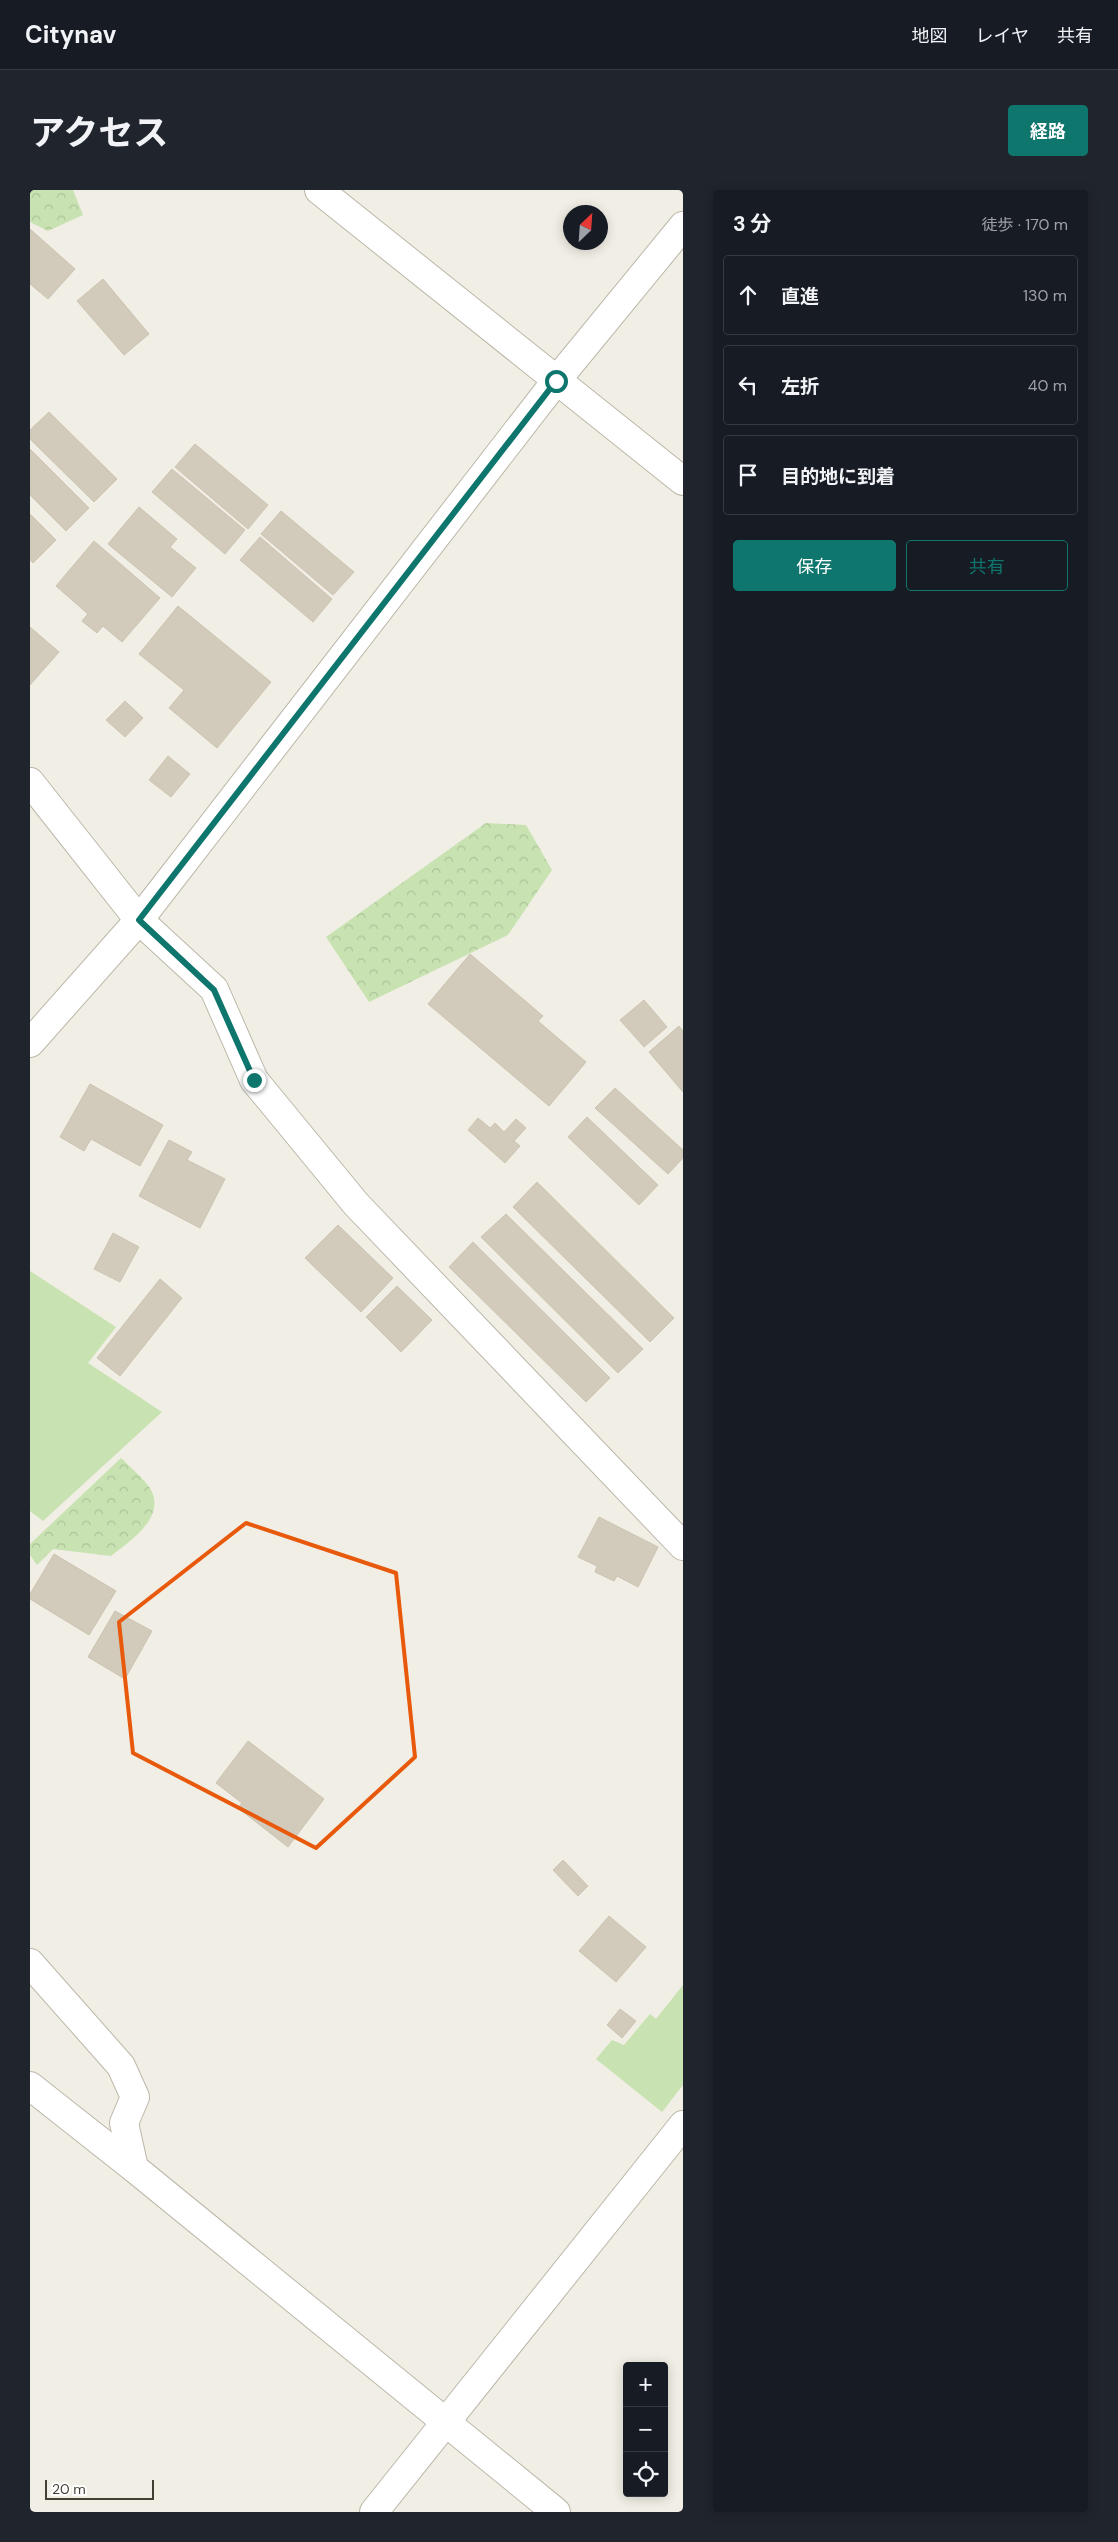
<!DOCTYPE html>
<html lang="ja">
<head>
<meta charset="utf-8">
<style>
	body { margin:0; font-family:"DM Sans","Noto Sans JP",sans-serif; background:#20242c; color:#f1f3f6 }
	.controls { position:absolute; right:15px; bottom:15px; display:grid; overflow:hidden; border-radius:5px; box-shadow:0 2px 12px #0003 }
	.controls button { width:45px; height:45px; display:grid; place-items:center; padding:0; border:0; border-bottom:1px solid #363941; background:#171b24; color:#f1f3f6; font:25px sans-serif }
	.compass { position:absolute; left:533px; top:15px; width:45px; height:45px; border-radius:50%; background:#171b24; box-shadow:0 2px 12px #0003; rotate:25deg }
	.scale { position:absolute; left:15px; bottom:12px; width:109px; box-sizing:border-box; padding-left:5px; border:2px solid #433f35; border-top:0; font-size:14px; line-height:18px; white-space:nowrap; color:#433f35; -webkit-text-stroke:4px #fff; paint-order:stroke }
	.stop { position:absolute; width:15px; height:15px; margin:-11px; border:4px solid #0f766e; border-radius:50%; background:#fff }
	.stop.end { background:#0f766e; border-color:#fff; box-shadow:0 1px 5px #0008 }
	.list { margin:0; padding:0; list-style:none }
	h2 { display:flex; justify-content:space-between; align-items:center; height:65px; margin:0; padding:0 20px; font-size:21px }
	h2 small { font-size:16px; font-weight:400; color:#9ea1a6 }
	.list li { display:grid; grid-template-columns:32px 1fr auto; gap:15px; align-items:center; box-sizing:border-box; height:80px; margin:0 10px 10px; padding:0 10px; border:1px solid #363941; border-radius:5px }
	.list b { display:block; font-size:19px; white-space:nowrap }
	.list em { font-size:16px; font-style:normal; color:#9ea1a6 }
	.actions { display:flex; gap:10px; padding:15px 20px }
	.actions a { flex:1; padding:11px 0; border:1px solid #0f766e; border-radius:5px; text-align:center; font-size:18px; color:#0f766e }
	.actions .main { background:#0f766e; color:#fff }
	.icon { flex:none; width:28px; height:28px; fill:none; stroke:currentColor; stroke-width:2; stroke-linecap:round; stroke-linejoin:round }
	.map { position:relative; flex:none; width:653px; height:2322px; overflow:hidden; border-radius:5px }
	header { display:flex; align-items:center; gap:30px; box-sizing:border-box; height:70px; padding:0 25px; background:#171b24; border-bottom:1px solid #363941 }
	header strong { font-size:24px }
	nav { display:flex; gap:28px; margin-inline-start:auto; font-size:18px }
	.intro { display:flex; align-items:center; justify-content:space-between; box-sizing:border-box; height:120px; padding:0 30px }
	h1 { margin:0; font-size:35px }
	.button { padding:12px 22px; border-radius:5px; background:#0f766e; color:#fff; font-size:18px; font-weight:700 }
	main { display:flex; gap:30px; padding:0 30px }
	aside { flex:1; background:#171b24; border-radius:5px; box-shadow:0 2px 12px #0003 }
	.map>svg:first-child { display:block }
	.grass { fill:#c8e2b1 }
	.forest { fill:url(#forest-crowns) }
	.building { fill:#d2cbbc; stroke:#ccc3b0 }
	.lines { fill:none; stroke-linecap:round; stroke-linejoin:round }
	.minor-casing { stroke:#bcb7a9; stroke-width:30 }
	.minor { stroke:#fff; stroke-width:28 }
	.route { stroke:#0f766e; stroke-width:6 }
	.marked { fill:none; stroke:#e8590c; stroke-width:4; stroke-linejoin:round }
</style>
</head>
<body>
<header>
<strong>Citynav</strong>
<nav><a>地図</a><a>レイヤ</a><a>共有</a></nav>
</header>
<div class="intro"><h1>アクセス</h1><a class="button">経路</a></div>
<main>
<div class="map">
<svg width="653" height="2322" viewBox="0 0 653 2322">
	<defs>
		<pattern id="forest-crowns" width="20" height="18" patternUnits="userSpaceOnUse" patternTransform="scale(1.25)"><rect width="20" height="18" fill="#c8e2b1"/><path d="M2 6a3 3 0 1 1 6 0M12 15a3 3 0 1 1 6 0" fill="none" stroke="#adc399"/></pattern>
	</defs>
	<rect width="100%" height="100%" fill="#f1efe5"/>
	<g class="grass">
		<polygon points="0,1081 86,1137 58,1173 132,1222 13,1331 0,1321"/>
		<polygon points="653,1795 653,1895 632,1922 566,1869 582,1850 594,1855 620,1824 626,1829"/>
	</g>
	<g class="forest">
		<polygon points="0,0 43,0 53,25 18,41 0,32"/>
		<polygon points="456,633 496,635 522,680 478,745 339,812 296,747"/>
		<path d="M91,1268C99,1276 118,1292 122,1302C134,1329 99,1352 81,1366L23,1359L7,1375L0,1365V1354Z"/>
	</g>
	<g class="building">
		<polygon points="0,39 45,79 18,109 0,94"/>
		<polygon points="73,89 119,144 94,165 47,111"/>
		<polygon points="19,222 87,289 64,312 0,249 0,240"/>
		<polygon points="165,254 238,315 218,339 145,277"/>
		<polygon points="0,259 59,318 36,341 0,305"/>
		<polygon points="142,279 215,340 195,364 122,302"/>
		<polygon points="109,317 147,349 140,357 166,378 142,407 78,354"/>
		<polygon points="251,321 324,382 303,405 231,344"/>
		<polygon points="0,324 26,350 3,373 0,370"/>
		<polygon points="230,347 302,409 283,432 210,370"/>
		<polygon points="64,351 130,408 92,452 73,436 67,443 52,431 58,424 26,396"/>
		<polygon points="148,416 241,492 187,558 139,518 154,500 109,464"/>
		<polygon points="0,437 29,462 0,495"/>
		<polygon points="95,511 113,528 95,547 76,530"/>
		<polygon points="138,566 160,584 141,607 119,590"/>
		<polygon points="440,764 513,826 508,831 556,872 519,916 398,814"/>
		<polygon points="614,810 637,837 614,857 590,830"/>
		<polygon points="649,836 653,841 653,902 619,862"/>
		<polygon points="60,894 133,935 110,976 61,949 54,961 30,947"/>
		<polygon points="585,898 653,960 653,968 638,984 565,918"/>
		<polygon points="557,927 628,995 609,1015 538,947"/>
		<polygon points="448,928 460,938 465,933 474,942 486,929 496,938 484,951 490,956 475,973 438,940"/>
		<polygon points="139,950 162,962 157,970 195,989 170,1038 109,1006"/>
		<polygon points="507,992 644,1128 620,1152 483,1017"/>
		<polygon points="476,1024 613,1159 588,1183 451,1047"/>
		<polygon points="308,1035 363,1088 331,1122 275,1068"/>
		<polygon points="83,1043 109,1057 90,1092 64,1079"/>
		<polygon points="443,1052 580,1188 556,1212 419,1077"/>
		<polygon points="130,1089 152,1108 90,1186 67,1168"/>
		<polygon points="367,1096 402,1130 371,1162 336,1127"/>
		<polygon points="569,1327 628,1357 608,1397 587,1386 584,1391 565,1382 567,1376 548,1367"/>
		<polygon points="24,1364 86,1401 59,1445 0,1409 0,1404"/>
		<polygon points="85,1421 122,1441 95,1489 58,1467"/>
		<polygon points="218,1551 294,1609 258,1657 208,1618 212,1613 186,1593"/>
		<polygon points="533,1670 558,1696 548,1706 523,1680"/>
		<polygon points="579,1726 616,1757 586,1792 549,1761"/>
		<polygon points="590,1819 606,1831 592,1848 577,1835"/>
	</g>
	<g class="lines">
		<defs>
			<g id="minor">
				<polyline points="289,0 653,291"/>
				<polyline points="0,592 109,730 184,799 224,890 326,1014 653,1356"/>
				<polyline points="0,853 109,730 526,191 653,36"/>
				<polyline points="0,1773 91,1876 105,1907 94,1933 104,1978 526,2322"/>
				<polyline points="0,1896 104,1978"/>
				<polyline points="344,2322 653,1935"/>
			</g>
		</defs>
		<use href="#minor" class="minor-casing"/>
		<use href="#minor" class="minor"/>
	</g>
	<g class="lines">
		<polyline class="route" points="224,890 184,800 109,730 526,191"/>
	</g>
	<path class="marked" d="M216,1333L366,1383L385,1567L286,1658L103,1563L89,1432Z"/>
</svg>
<div class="controls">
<button>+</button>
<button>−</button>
<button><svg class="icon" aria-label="locate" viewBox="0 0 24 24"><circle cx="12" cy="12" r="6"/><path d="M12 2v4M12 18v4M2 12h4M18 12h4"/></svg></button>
</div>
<svg class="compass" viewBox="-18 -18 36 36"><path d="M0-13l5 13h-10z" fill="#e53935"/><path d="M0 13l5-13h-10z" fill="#9ea1a6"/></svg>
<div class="scale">20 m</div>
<div class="stop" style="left:526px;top:191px"></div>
<div class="stop end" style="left:224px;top:890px"></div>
</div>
<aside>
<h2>3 分<small>徒歩 · 170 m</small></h2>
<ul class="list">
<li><svg class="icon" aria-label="ahead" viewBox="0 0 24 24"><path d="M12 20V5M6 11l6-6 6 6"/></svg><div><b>直進</b></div><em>130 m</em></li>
<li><svg class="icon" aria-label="left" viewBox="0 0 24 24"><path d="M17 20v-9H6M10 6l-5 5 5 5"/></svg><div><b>左折</b></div><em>40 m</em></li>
<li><svg class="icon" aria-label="arrive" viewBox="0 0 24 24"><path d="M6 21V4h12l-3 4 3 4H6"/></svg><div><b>目的地に到着</b></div></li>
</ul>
<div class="actions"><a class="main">保存</a><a>共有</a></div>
</aside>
</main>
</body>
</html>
